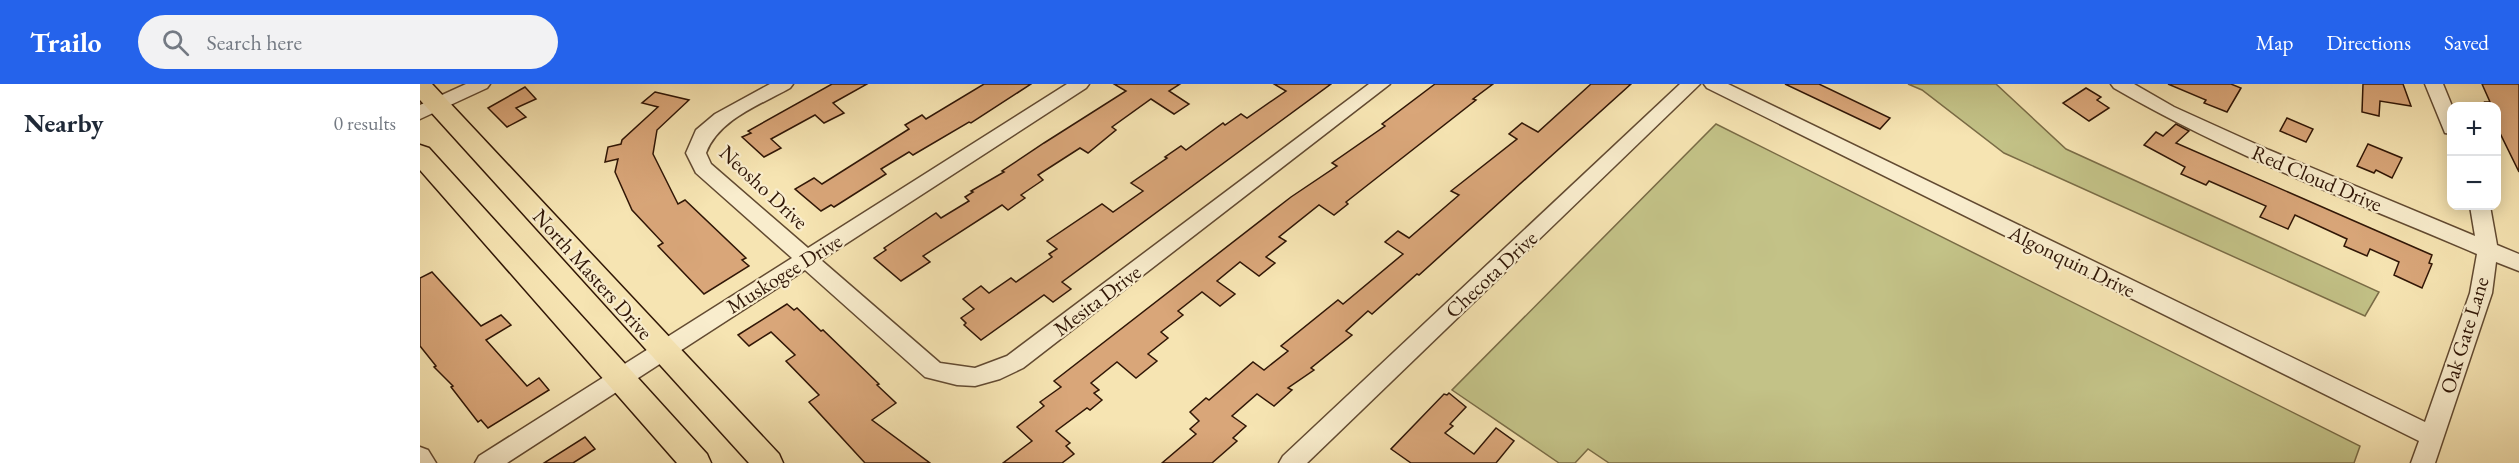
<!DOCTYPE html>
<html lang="en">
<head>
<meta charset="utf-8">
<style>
	body { margin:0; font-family:"EB Garamond",serif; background:#f2f2f3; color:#1f2937 }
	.controls { position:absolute; right:18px; top:18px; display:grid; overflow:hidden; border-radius:12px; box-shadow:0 3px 15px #0003 }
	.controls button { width:54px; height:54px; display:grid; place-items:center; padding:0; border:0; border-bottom:2px solid #e0e1e3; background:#fff; color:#1f2937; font:30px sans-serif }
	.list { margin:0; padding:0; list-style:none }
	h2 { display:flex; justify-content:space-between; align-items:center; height:78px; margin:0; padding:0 24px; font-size:26px }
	h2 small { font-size:20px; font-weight:400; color:#747a83 }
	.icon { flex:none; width:33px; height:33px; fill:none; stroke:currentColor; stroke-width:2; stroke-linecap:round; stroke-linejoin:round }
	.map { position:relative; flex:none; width:2099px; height:379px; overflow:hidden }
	header { display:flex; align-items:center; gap:36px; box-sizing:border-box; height:84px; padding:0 30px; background:#2563eb; color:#fff }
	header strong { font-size:28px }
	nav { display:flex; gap:33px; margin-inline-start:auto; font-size:21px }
	.search { width:420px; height:54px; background:#f2f2f3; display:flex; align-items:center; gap:15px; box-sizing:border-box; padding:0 21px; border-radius:33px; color:#747a83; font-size:22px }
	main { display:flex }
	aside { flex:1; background:#fff }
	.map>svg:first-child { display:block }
	.green { fill:#c3c287; stroke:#7a6c46; stroke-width:1.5 }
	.building { fill:#d9a679; stroke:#301606; stroke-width:1.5 }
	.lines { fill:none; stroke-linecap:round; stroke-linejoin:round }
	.minor-casing { stroke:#624a31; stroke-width:3 }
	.major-casing { stroke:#301606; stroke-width:3 }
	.minor { fill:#f9edcd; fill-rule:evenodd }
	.major { fill:#f6e4b2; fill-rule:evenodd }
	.labels { text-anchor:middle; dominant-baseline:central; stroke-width:4.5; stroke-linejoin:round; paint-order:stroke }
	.street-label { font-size:21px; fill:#301606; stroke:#f9edcd }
</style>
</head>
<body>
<header>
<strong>Trailo</strong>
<div class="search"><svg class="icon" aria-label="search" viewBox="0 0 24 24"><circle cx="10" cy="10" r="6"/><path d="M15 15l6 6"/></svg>Search here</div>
<nav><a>Map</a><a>Directions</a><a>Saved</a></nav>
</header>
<main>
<aside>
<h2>Nearby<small>0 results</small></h2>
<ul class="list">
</ul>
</aside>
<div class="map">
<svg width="2099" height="379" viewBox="0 0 2099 379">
	<rect width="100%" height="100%" fill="#f6e4b2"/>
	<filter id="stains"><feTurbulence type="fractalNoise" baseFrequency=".00333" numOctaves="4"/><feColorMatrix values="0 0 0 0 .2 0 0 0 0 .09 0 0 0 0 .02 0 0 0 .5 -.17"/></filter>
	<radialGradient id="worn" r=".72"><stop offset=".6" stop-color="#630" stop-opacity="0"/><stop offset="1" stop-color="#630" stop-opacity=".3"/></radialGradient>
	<g class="green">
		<polygon points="1488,0 1576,0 1646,65 1959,208 1945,232 1584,69 1502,6"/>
		<polygon points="1296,40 1940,362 1934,379 1189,379 1168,365 1155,379 1139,379 1032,306"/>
	</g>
	<g class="building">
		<polygon points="412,0 447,0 413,19 424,29 404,39 395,31 351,55 361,64 344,73 322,53 331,49 328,47"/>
		<polygon points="564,0 611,0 551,39 549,38 493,71 489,68 461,85 466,90 414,123 411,121 401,127 375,105 394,94 402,100 489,45 485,41 502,31 506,35"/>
		<polygon points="694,0 760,0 749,7 769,20 754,30 731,15 692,43 696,46 668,69 660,64 618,91 623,96 601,111 605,114 588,126 582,121 503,172 510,178 481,197 454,174 466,166 464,164 516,129 521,134 549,117 545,113 553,108 551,107 584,88 582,87 624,59 706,7"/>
		<polygon points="854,0 911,0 642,198 651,205 633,218 624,211 561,256 544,241 546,239 541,234 554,225 543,215 561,202 569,209 591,194 596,198 632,173 629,170 637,165 627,157 682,120 693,128 723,107 711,99 747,74 745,73 761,62 766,66 803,39 805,41 821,30 827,34 866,7"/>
		<polygon points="1015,0 1073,0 1053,15 1056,16 926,118 928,120 914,131 899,121 859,153 866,157 846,173 855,179 839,192 820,178 797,197 815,210 800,222 782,208 758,227 763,231 741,248 748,254 728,270 737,277 716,294 697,278 671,299 679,306 674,309 682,316 670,326 667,324 636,347 650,359 646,362 654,370 642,379 583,379 612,357 597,343 624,322 620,318 641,303 634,297 871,113 917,82 912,79 965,42 962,40"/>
		<polygon points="1171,0 1211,0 999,191 997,190 952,230 948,227 926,247 932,251 891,284 894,286 868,304 872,306 854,322 837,310 812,332 826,342 813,354 817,357 792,379 742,379 776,350 770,345 779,337 770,328 786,314 789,316 833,278 844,286 868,267 861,262 918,216 923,220 983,170 965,158 978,147 989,154 1039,111 1031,107 1097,55 1089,50 1102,39 1118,48"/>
		<polygon points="1365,0 1399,0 1470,34 1460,45"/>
		<polygon points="1748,0 1811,0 1821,4 1807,28 1784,19 1786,16"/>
		<polygon points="1943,0 1983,0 1991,22 1960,17 1959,32 1942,28"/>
		<polygon points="2062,0 2099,0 2099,88 2076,41 2076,22 2068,22 2065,18 2070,18"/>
		<polygon points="105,3 116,15 96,24 106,33 87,43 68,24"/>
		<polygon points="1666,4 1681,13 1677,16 1689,24 1669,37 1643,19"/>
		<polygon points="235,8 269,16 237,46 233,70 258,120 265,116 326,174 322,176 329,182 284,210 238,162 243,159 212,126 195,88 198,75 185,78 188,63 201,60 202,56 238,23 222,19"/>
		<polygon points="1867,34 1893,45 1886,58 1860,47"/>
		<polygon points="1756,40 1769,47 1756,59 2012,171 2009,179 2012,180 2002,204 1974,191 1979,178 1950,165 1947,172 1924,162 1927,155 1875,131 1868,145 1840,133 1846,122 1789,97 1786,101 1761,90 1765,83 1724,61 1736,48 1743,52"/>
		<polygon points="1948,60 1982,74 1972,94 1956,86 1954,89 1937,82"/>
		<polygon points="12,188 61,242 81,231 91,241 66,256 107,302 119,294 129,306 68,344 61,336 58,338 31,303 33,302 14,283 16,282 0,262 0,194"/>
		<polygon points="367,220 374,226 377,224 401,247 403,246 459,300 457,301 476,319 452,336 510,379 445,379 389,318 399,311 366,277 375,271 351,248 329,262 318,251"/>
		<polygon points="1029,309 1046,323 1030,340 1033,342 1025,349 1054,370 1076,344 1094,357 1076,379 991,379 971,365 1024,310 1027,311"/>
		<polygon points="165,353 175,365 153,379 124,379"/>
	</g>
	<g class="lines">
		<defs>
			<g id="minor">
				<polygon points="46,0 70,0 67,4 0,35 0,21"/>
				<path d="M350,0H373L370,4C340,21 299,35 286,69L291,80L388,164L647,0H669L666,4L401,176L520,279L555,284L587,272L949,0H970L603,284L580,295L555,302L537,301L505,293L385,186L87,379H55L59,372L372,174L276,89L266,69L276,46L295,30Z"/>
				<polygon points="1260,0 1280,0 887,379 859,379 863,372"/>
				<path d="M1284,0H1308L2005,338L2050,209L2057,170C1935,118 1809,71 1694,4L1691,0H1714L1754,23L1849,66L2055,152L2050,122H2070L2077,161L2099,170V187L2076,178L2072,209L2015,379H1991L1999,357L1287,4Z"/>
				<polygon points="2005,0 2023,0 2032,22 2032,50 2025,49 2023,44"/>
				<polygon points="0,363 8,366 16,379 0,379"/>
			</g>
			<g id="major">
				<polygon points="0,0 12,0 359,370 363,379 329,379 0,16"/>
				<polygon points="0,61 9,64 287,370 291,379 257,379 0,86"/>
			</g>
		</defs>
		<use href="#minor" class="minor-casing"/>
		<use href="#major" class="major-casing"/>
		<use href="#minor" class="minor"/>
		<use href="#major" class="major"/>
	</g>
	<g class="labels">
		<g class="street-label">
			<text transform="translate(1897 94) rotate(23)">Red Cloud Drive</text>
			<text transform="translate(344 103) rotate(43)">Neosho Drive</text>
			<text transform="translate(1652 177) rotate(26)">Algonquin Drive</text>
			<text transform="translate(364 189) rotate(-32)">Muskogee Drive</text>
			<text transform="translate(173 190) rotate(48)">North Masters Drive</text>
			<text transform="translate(1071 190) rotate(-43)">Checota Drive</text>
			<text transform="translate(677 216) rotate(-37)">Mesita Drive</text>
			<text transform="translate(2044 251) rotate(-73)">Oak Gate Lane</text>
		</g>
	</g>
	<rect width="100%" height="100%" filter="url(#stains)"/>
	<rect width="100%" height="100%" fill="url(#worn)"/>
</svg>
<div class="controls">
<button>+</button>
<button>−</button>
</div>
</div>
</main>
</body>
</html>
